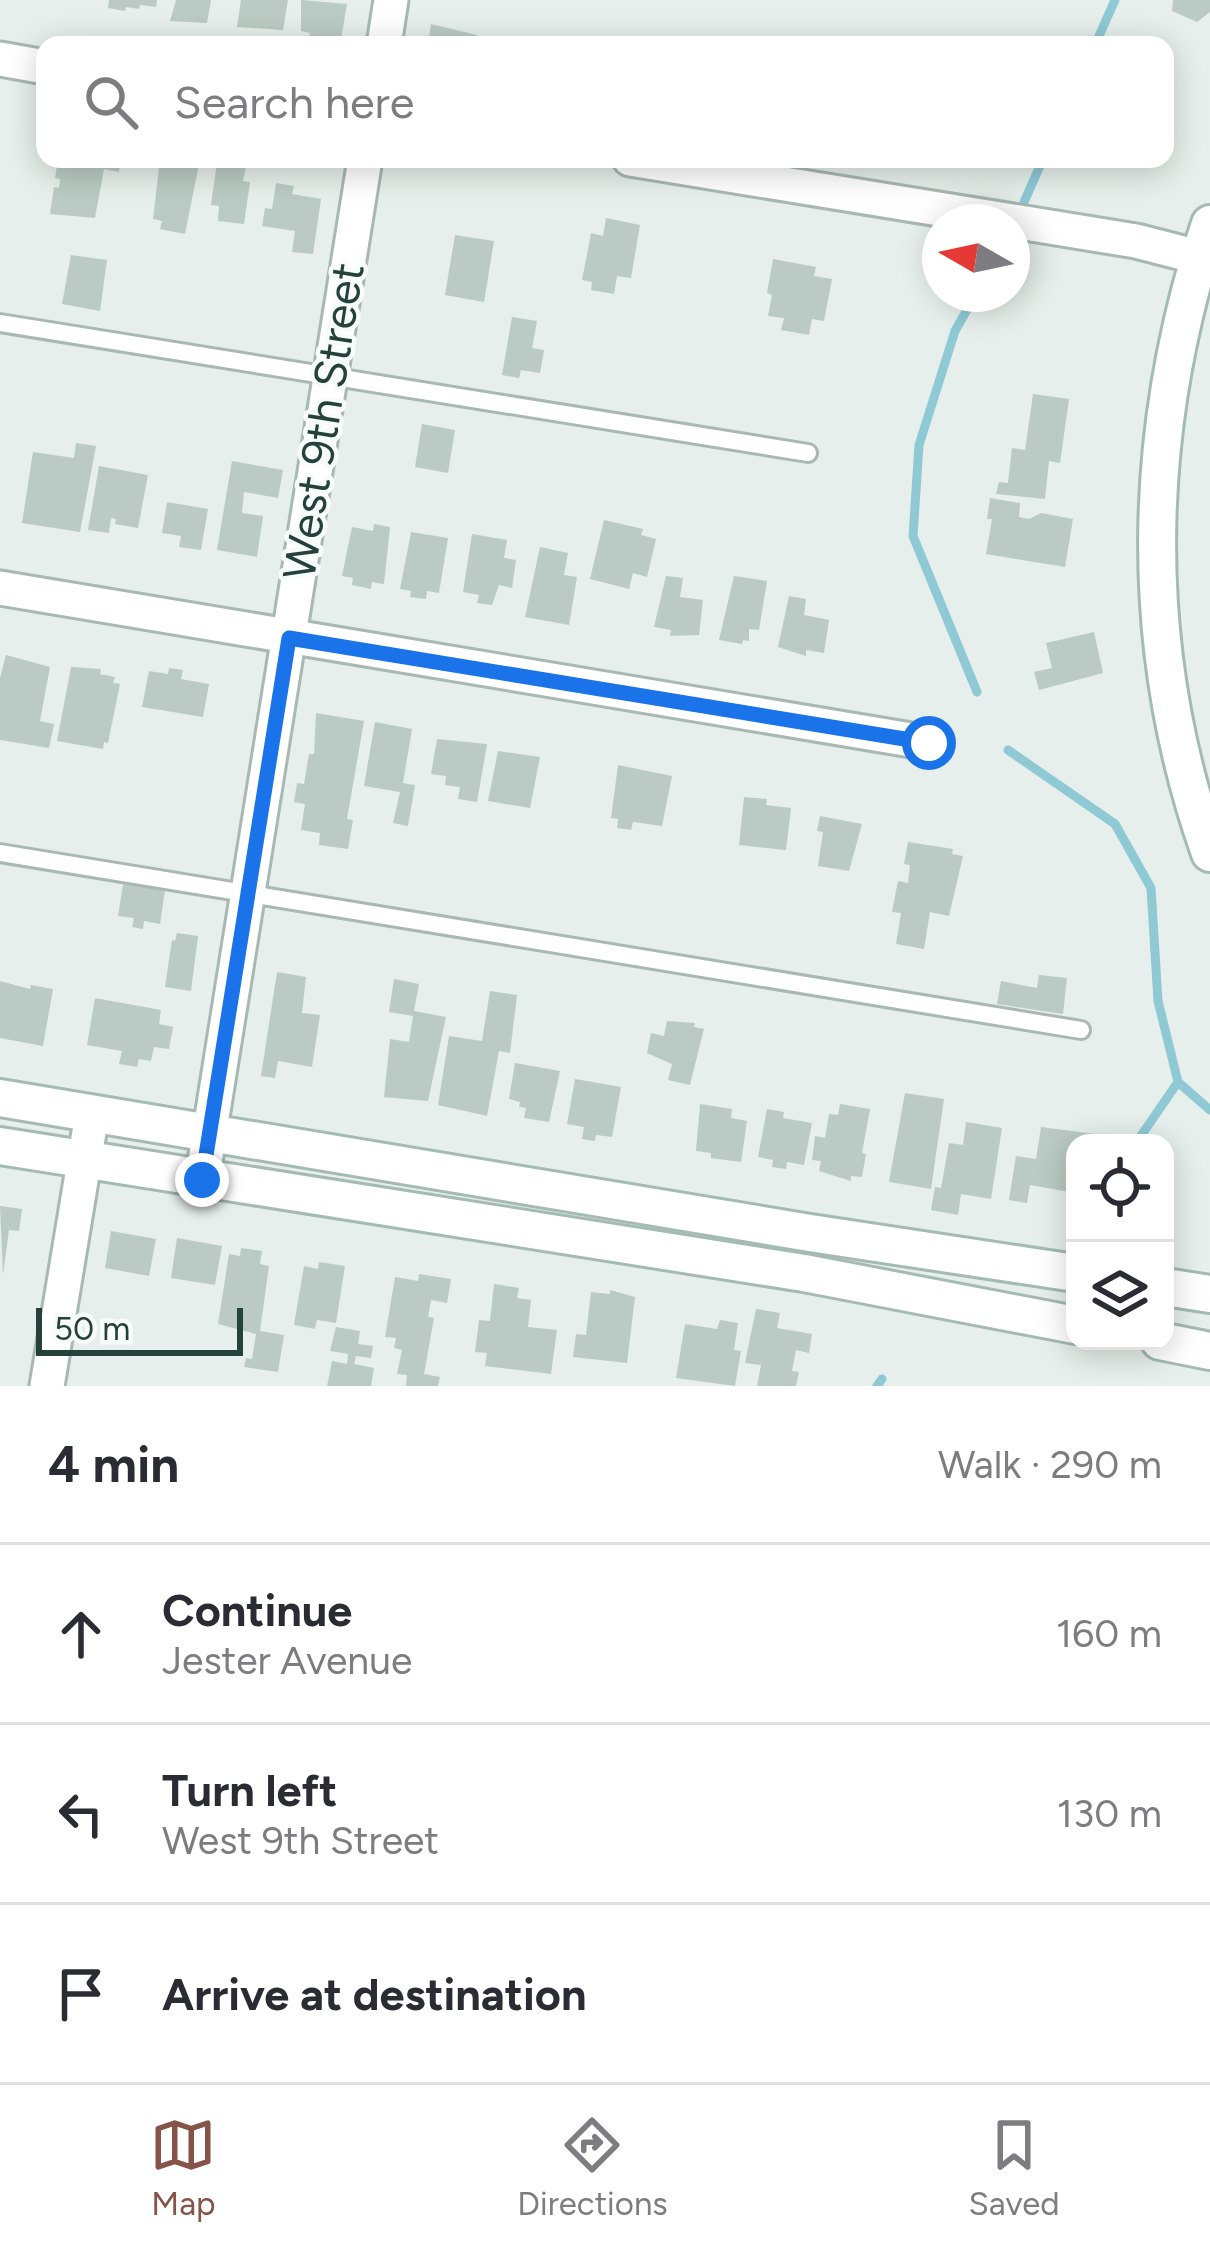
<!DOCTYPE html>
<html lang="en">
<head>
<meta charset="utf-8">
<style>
	body { margin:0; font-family:Figtree,sans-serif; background:#f2f2f3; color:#2b2b33 }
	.controls { position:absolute; right:36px; bottom:36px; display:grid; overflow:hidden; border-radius:24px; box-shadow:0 6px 30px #0003 }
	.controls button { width:108px; height:108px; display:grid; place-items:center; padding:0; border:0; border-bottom:3px solid #e1e1e2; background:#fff; color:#2b2b33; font:60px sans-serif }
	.compass { position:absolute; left:922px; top:204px; width:108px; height:108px; border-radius:50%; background:#fff; box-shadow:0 6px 30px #0003; rotate:279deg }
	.scale { position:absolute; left:36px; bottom:30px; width:207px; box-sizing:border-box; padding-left:12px; border:6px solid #24423a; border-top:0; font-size:33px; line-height:42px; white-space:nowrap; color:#24423a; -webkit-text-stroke:9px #f7fbf9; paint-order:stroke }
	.stop { position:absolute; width:36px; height:36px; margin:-27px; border:9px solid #1a73e8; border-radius:50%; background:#fff }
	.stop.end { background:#1a73e8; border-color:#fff; box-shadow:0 3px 12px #0008 }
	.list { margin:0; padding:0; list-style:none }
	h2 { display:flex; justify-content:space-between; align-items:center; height:156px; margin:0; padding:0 48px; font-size:51px }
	h2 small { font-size:39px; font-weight:400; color:#7c7c81 }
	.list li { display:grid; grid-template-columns:78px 1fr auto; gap:36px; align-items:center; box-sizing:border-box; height:180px; padding:0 48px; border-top:3px solid #e1e1e2 }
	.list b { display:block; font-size:45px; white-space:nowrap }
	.list p { margin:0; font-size:39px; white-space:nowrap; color:#7c7c81 }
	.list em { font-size:39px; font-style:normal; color:#7c7c81 }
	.icon { flex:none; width:66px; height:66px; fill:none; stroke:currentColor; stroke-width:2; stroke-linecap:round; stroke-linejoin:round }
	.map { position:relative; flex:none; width:1210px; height:1386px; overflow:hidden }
	.search { position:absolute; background:#fff; box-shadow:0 6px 30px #0003; left:36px; right:36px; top:36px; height:132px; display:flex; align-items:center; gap:30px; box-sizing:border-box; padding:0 42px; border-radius:24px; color:#7c7c81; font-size:45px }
	.sheet { height:696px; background:#fff }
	nav { display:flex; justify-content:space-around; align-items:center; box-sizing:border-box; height:168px; border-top:3px solid #e1e1e2; background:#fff; font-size:33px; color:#7c7c81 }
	nav a { display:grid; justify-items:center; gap:6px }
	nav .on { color:#855347 }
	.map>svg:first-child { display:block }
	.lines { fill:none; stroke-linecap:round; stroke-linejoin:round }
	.stream { stroke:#8ec9d4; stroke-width:9 }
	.building { fill:#bbcac4 }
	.service-casing { stroke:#a8b8b2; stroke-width:22 }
	.minor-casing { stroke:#a8b8b2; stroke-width:39 }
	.secondary-casing { stroke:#a4bbb3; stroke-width:42 }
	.service { stroke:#fff; stroke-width:16 }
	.minor { stroke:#fff; stroke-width:33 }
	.secondary { stroke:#fff; stroke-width:36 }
	.route { stroke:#1a73e8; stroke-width:15 }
	.labels { text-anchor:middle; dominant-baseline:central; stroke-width:9; stroke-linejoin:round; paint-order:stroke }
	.street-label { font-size:45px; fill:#24423a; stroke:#f7fbf9 }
</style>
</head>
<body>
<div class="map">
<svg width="1210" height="1386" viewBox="0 0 1210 1386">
	<rect width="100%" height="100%" fill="#e6efeb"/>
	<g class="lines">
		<g class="stream">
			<polyline points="1095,45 1115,0"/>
			<polyline points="1024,202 1043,159"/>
			<polyline points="976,294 955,331 919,445 913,536 977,692"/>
			<polyline points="1008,750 1115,824 1151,888 1158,1001 1178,1082 1210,1110"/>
			<polyline points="1136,1143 1178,1082"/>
			<polyline points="877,1386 882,1379"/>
		</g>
	</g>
	<g class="building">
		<polygon points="109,0 157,0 156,7 140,5 139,9 126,7 125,11 108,8"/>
		<polygon points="176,0 211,0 207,23 170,21"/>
		<polygon points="241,0 288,0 283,30 237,27"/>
		<polygon points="301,0 347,4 340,45 308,41 310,33 301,31"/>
		<polygon points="1173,0 1210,0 1210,12 1197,22 1172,11"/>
		<polygon points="431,24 477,35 475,45 428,45"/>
		<polygon points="58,159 121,159 119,172 104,169 95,218 50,214 54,187 59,188 60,179 55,178"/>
		<polygon points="160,159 200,159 185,234 160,229 162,221 153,219"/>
		<polygon points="217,162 246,166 243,181 250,182 244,224 218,221 219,206 211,205"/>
		<polygon points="276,183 294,186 292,194 321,199 313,254 292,252 295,231 262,226 265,208 272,209"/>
		<polygon points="606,218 640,225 631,278 617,276 614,294 591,290 592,282 582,280 591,233 603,236"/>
		<polygon points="455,235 494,241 484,302 445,295"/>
		<polygon points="71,255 107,260 100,311 62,304"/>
		<polygon points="773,259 816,267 814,276 832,279 824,321 812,319 809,335 781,330 784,318 768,316 772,295 767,293"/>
		<polygon points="512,317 537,321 532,348 544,350 540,373 521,370 519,378 502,375"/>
		<polygon points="1033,394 1069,399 1060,463 1049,461 1045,499 996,494 999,482 1008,483 1012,448 1025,450"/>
		<polygon points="422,424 455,430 448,473 415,467"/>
		<polygon points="76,443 96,446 80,532 22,523 33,452 74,458"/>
		<polygon points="232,461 283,470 278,498 244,492 242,513 263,516 257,557 217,550"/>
		<polygon points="99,466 148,475 138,528 115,524 116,519 111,518 109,533 88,530"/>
		<polygon points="990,498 1020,503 1019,517 1029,519 1041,513 1073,519 1065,567 986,554 992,519 987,519"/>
		<polygon points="167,502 208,509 201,550 179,547 181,536 162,533"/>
		<polygon points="604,520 643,529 641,535 656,539 647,577 633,573 629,589 590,579"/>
		<polygon points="374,524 390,527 384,584 372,582 371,589 352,585 353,578 342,576 352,527 373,531"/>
		<polygon points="411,532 448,538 439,593 427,591 426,599 410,597 411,591 400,589"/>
		<polygon points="472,534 507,540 504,558 516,560 512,588 499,585 492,605 477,603 479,595 463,592"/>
		<polygon points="540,547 568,553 564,575 577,577 569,625 525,617"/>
		<polygon points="666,576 683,578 680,597 703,600 699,635 670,636 671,630 654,627"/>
		<polygon points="734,576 767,581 759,630 749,629 749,641 743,640 742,644 719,640"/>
		<polygon points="789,596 806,599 804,615 829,620 824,653 806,650 806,656 778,647"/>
		<polygon points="1094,632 1103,673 1039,690 1034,672 1052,668 1046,643"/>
		<polygon points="6,655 50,667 40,721 54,724 49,748 0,740 0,678"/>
		<polygon points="71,667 101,669 100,674 115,677 113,683 120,684 108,743 104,742 103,749 57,741"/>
		<polygon points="169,668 183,670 181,679 209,684 203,717 142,707 149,671 168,674"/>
		<polygon points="316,713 364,721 347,819 353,820 348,849 319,845 320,833 301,830 305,804 294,802 297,783 304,784 309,754 314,754"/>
		<polygon points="375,722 412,729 403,783 415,785 408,826 393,823 400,792 364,786"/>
		<polygon points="437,739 487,744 477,802 458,799 460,787 445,785 446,776 431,774"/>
		<polygon points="498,751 540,757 530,808 488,801"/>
		<polygon points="618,765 672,776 662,826 633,822 631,830 617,828 618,819 611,818"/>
		<polygon points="744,797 767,799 766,805 791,808 786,850 739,845"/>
		<polygon points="820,816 862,824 849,871 818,866 823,832 817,831"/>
		<polygon points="908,842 953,849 952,854 963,856 949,916 930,912 924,949 896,944 901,913 892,912 898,881 908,883 910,865 904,864"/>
		<polygon points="123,884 165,890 160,924 144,921 143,929 132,927 134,918 118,916"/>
		<polygon points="177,933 198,936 191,991 165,987 172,940 175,941"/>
		<polygon points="277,972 306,977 302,1013 320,1015 312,1067 278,1061 275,1078 261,1076"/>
		<polygon points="1039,975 1067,978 1063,1014 997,1004 1001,981 1037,988"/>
		<polygon points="394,979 419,984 414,1011 446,1017 428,1101 384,1097 390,1039 409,1042 413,1016 389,1012"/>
		<polygon points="0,981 30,989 31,985 53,989 43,1046 0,1038"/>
		<polygon points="490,991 517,995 510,1053 499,1051 487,1116 438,1105 449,1036 482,1041"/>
		<polygon points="95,998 161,1010 159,1024 173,1027 169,1049 154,1047 151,1061 139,1059 137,1067 119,1064 122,1051 87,1045"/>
		<polygon points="667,1021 695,1023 694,1027 704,1029 690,1085 668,1080 672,1064 647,1053 651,1033 664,1036"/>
		<polygon points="515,1063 560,1071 549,1122 524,1118 526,1108 519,1107 520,1102 509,1099"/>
		<polygon points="575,1079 621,1087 612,1137 596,1135 595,1141 582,1139 584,1127 567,1124"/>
		<polygon points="905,1093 944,1099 931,1189 889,1182"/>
		<polygon points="700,1104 732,1109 731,1118 747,1121 741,1162 711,1158 711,1153 696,1151"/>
		<polygon points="840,1104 870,1109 862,1153 866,1154 862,1177 851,1176 851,1181 819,1171 821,1161 812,1160 815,1136 825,1138 829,1114 838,1115"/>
		<polygon points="767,1109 784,1112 783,1118 812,1123 804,1165 787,1162 786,1169 772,1167 773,1160 758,1157"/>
		<polygon points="966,1122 1002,1128 991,1199 961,1194 958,1215 931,1210 935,1187 941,1188 949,1143 963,1145"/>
		<polygon points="1041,1127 1095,1134 1093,1143 1075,1143 1075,1193 1030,1185 1027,1203 1009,1200 1016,1156 1036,1159"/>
		<polygon points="0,1206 22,1209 19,1231 9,1230 3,1275"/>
		<polygon points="111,1231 156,1239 149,1276 105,1268"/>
		<polygon points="177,1238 222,1246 215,1285 171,1278"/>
		<polygon points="241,1248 262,1251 260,1264 269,1266 260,1331 284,1335 278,1372 244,1367 246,1358 252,1359 256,1334 218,1324 229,1254 240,1256"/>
		<polygon points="319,1262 345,1266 336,1323 317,1320 315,1329 294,1325 304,1266 318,1269"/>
		<polygon points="419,1274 451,1279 447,1303 431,1300 428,1317 434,1318 424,1374 440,1377 438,1386 406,1386 407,1375 397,1374 402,1350 394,1348 396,1338 385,1337 395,1277 418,1281"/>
		<polygon points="494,1284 519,1288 517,1298 531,1300 528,1327 557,1330 551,1374 485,1366 487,1353 475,1352 479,1320 490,1321"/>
		<polygon points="610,1290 635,1297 627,1363 573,1357 576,1334 586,1335 591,1292 610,1294"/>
		<polygon points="756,1309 780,1313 777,1328 812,1334 809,1353 796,1350 792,1371 799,1372 796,1386 757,1386 761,1365 745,1363"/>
		<polygon points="720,1320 738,1323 734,1350 741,1351 735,1386 676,1378 685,1324 717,1329"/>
		<polygon points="336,1327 360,1331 358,1344 373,1346 371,1358 356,1356 354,1364 374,1368 371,1386 327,1386 332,1361 347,1364 348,1354 330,1351"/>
	</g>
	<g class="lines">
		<defs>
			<g id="service">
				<polyline points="0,323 808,453"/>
				<polyline points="0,853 1081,1030"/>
			</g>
			<g id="minor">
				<polyline points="384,45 391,0"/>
				<polyline points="0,59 45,67"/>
				<polyline points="630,159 1136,241 1210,260"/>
				<polyline points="0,588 929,743"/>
				<polyline points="202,1180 365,159"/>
				<polyline points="47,1386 92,1114"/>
			</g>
			<g id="secondary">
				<path d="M1210,224C1142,430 1137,647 1210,853"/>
				<polyline points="0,1098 810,1233 1075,1273"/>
				<polyline points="0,1146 804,1273 1075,1325"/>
				<polyline points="1165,1287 1210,1294"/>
				<polyline points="1160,1341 1210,1351"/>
			</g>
		</defs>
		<use href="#service" class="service-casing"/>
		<use href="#minor" class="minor-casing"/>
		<use href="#secondary" class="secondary-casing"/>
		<use href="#service" class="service"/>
		<use href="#minor" class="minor"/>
		<use href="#secondary" class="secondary"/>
	</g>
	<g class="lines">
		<polyline class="route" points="202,1180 289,638 929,743"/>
	</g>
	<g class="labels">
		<g class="street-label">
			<text transform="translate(323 421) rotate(-81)">West 9th Street</text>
		</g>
	</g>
</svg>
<div class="controls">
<button><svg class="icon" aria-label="locate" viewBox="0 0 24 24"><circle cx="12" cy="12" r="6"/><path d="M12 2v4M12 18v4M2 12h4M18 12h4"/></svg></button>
<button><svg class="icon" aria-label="layers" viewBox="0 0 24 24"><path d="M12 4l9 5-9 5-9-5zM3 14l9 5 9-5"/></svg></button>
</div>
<svg class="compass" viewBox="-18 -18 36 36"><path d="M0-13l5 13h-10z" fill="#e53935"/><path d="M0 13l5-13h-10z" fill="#7c7c81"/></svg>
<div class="scale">50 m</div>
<div class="stop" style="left:929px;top:743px"></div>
<div class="stop end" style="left:202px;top:1180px"></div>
<div class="search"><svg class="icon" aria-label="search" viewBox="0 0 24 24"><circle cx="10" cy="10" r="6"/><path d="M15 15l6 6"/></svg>Search here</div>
</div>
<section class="sheet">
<h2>4 min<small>Walk · 290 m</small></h2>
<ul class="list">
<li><svg class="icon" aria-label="ahead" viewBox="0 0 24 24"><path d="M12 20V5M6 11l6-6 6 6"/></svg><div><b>Continue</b><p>Jester Avenue</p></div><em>160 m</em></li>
<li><svg class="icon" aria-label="left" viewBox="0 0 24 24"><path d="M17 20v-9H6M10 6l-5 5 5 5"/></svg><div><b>Turn left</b><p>West 9th Street</p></div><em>130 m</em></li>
<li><svg class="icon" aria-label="arrive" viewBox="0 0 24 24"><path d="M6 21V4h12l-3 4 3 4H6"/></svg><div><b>Arrive at destination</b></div></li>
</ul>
</section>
<nav>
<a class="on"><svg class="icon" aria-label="map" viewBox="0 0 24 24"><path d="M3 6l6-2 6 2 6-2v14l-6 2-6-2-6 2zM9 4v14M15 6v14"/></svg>Map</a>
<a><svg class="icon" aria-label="directions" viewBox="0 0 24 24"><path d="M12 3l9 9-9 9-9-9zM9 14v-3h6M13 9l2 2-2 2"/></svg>Directions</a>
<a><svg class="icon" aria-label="saved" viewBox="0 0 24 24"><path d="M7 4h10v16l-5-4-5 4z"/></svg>Saved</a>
</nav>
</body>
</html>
